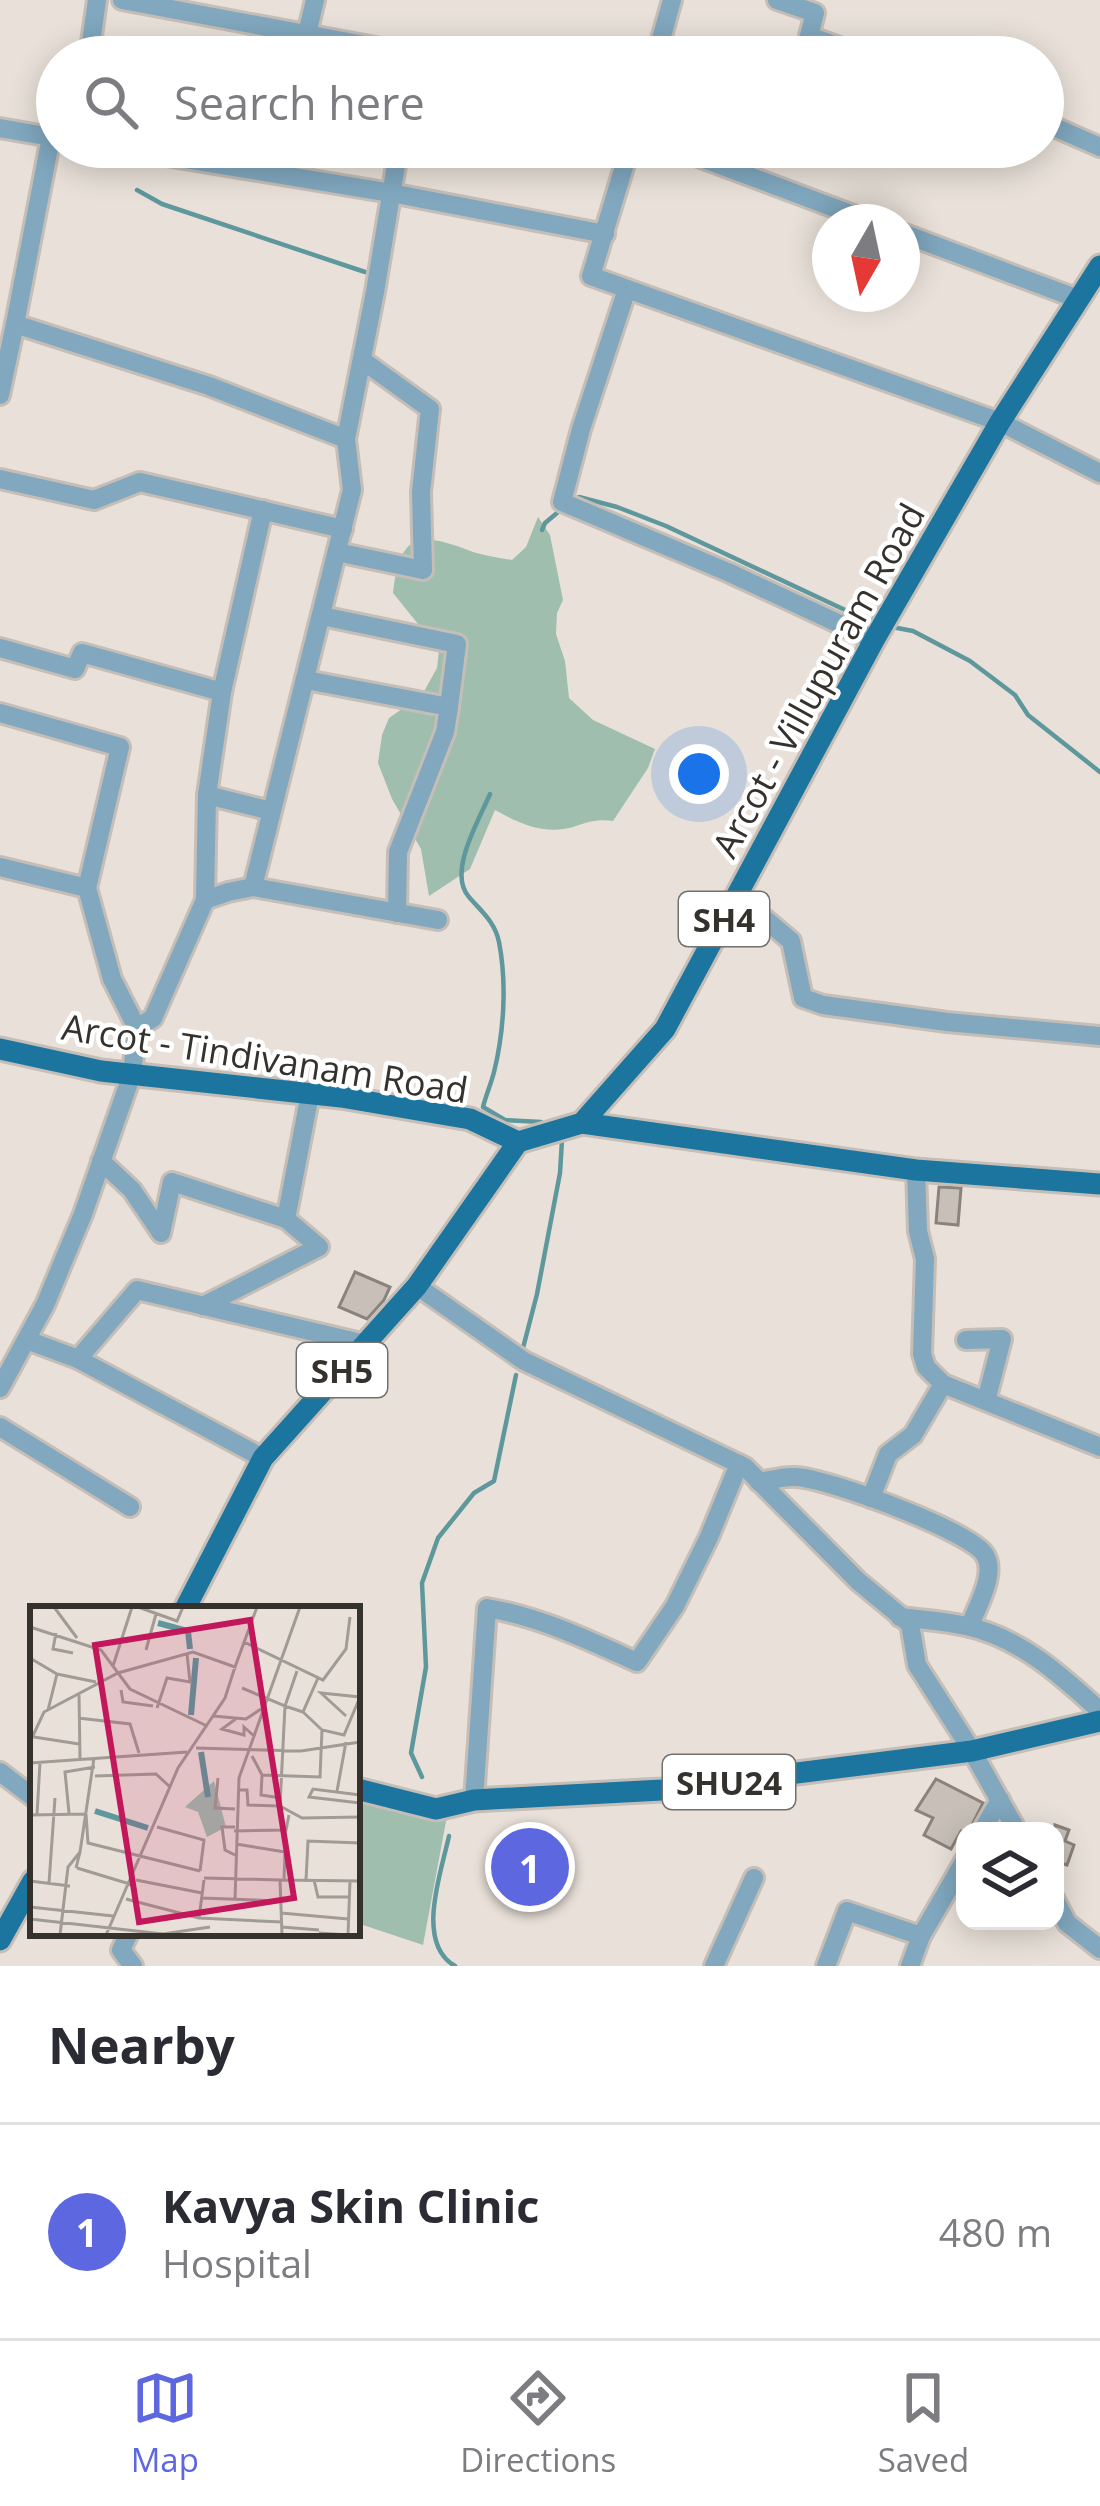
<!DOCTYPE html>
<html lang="en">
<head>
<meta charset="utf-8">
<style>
	body { margin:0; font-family:"Open Sans",sans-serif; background:#f7f7f7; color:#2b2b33 }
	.controls { position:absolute; right:36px; bottom:36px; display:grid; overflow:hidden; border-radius:24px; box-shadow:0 6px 30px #0003 }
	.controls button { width:108px; height:108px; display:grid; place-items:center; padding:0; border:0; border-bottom:3px solid #e1e1e2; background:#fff; color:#2b2b33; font:60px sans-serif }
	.compass { position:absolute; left:812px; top:204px; width:108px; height:108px; border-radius:50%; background:#fff; box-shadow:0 6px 30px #0003; rotate:189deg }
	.you { position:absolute; left:699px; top:774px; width:42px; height:42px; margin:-30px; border:9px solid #fff; border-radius:50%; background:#1a73e8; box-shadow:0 0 0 18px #1a73e833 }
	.badge { display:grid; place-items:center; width:78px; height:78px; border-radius:50%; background:#5d67df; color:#fff; font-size:39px; font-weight:700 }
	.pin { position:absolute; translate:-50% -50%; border:6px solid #fff; box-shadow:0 3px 12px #0006 }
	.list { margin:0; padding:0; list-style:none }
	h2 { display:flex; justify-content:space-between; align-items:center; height:156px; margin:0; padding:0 48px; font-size:51px }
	h2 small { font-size:39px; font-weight:400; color:#7c7c81 }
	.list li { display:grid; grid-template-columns:78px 1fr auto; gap:36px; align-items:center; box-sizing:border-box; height:216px; padding:0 48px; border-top:3px solid #e1e1e2 }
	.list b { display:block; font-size:45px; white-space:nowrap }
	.list p { margin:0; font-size:39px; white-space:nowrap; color:#7c7c81 }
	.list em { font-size:39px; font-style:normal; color:#7c7c81 }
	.icon { flex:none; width:66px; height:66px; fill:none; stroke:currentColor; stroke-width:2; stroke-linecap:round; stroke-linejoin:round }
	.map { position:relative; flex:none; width:1100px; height:1966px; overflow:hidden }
	.search { position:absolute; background:#fff; box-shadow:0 6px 30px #0003; left:36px; right:36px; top:36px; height:132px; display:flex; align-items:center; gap:30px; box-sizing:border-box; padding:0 42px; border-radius:66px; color:#7c7c81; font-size:45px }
	.sheet { height:372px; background:#fff }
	nav { display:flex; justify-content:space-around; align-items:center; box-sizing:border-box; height:168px; border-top:3px solid #e1e1e2; background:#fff; font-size:33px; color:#7c7c81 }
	nav a { display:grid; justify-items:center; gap:6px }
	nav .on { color:#5d67df }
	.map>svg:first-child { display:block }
	.green { fill:#9fbeae }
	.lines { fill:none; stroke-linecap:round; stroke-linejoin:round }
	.stream { stroke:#5e989c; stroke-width:4.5 }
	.building { fill:#c8c0b8; stroke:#8a827b; stroke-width:3 }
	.minor-casing { stroke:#c5beb7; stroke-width:24 }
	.major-casing { stroke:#c5beb7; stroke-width:27 }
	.minor { stroke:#81a8bf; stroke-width:18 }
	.major { stroke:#1b759f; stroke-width:21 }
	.labels { text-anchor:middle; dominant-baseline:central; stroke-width:9; stroke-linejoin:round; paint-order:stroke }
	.shield { fill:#fff; stroke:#72706d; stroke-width:3 }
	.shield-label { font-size:33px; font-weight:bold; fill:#35322e }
	.street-label { font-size:36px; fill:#35322e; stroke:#fff }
	.inset-river { fill:none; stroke:#5e989c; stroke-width:6 }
	.inset-road { fill:none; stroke:#a19b95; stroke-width:3 }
	.view { fill:#c2185b; fill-opacity:0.15; stroke:#c2185b; stroke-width:6 }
	.inset-edge { fill:none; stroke:#35322e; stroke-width:6 }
</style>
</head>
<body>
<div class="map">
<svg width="1100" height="1966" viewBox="0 0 1100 1966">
	<rect width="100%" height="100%" fill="#e9e1d9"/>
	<g class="green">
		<path d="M538,517L550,535L563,600L557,613L556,634L565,661L569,698L593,720L655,749L648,768L613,821C598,819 588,822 573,827C545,835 520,824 495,810L470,869L429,896L421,849L392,799L378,763L382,735L389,718L422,695L437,668L439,650L393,593C400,530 421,532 473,552C486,556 500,558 512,560L526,547Z"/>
		<polygon points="357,1801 447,1816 423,1945 357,1923"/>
	</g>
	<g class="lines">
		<g class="stream">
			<polyline points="137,190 162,204 365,272"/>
			<polyline points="579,497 617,507 666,526 875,624"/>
			<polyline points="542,530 545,523 557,513"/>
			<polyline points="892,627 913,631 970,661 1015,695 1028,715 1100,772"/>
			<path d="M490,794C479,820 447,873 469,897C482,912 495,922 499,942C507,983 504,1032 494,1072C491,1084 486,1095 483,1107L505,1120L541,1122"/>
			<polyline points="523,1348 537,1294 560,1173 562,1140"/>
			<polyline points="422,1777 411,1753 426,1667 422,1583 438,1538 474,1493 494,1481 516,1375"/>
			<path d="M449,1836C441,1873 415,1943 455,1966"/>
		</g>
	</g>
	<g class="building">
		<polygon points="939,1187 961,1188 958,1225 936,1223"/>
		<polygon points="355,1272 390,1287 384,1300 367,1319 339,1307"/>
		<polygon points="936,1779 983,1803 969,1831 961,1831 951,1849 924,1835 933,1818 916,1810"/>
		<polygon points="1055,1825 1069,1830 1065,1841 1074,1845 1067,1865 1058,1862 1055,1864"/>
		<polygon points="530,1829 550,1833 538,1881 519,1877"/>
	</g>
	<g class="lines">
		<defs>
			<g id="minor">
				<polyline points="122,0 429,57"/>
				<polyline points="777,0 815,13 809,36 867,57"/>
				<polyline points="307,34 315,0"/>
				<polyline points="89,57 97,0"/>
				<polyline points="656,57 672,0"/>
				<polyline points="1043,122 1100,147"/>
				<polyline points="0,128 57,138"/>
				<polyline points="51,137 15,324 209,386 346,439"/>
				<polyline points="112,147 391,193 605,234"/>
				<polyline points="630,147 591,276 1000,422 1100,473"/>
				<polyline points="672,147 872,222"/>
				<polyline points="902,233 1078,299"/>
				<polyline points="627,289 581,429 562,502 730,573 874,640"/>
				<polyline points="0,395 15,324"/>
				<polyline points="0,479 94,500 140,482 343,529"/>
				<polyline points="337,552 423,570 421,492 430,409 362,360"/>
				<polyline points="322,616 457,644 449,707"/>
				<polyline points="0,648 75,669 82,653 222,692 207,795 271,811"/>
				<polyline points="306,680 449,707 445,732 398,852 397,913"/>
				<polyline points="222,692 263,510"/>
				<polyline points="0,713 120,747 87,888"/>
				<polyline points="0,867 87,888 112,979 137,1028"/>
				<polyline points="253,887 352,490 346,439 375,292 399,147"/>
				<polyline points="205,900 207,795"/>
				<polyline points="731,906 766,920 791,941 803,998 823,1005 947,1022 1100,1036"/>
				<polyline points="101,1161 132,1190 161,1233 172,1182 286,1219 319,1247 203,1306"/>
				<polyline points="916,1170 918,1231 925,1259 922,1354 926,1367 943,1384 1100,1447"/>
				<polyline points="286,1219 310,1094"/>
				<polyline points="417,1286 524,1361 745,1467 858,1581 910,1624 917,1665 972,1751 1017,1831"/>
				<polyline points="27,1340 78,1359 137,1290 365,1344"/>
				<polyline points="966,1340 1002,1339 986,1401"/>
				<polyline points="78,1359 263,1458"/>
				<polyline points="0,1388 45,1305 83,1214 132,1074 137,1028 153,1018 205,900 228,892 253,887 438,920"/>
				<polyline points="0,1427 130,1507"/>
				<path d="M759,1482C771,1480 784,1476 796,1477C826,1478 971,1531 985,1555C997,1574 976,1608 970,1626"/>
				<polyline points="871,1498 888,1454 913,1435 943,1384"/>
				<path d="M900,1617C922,1620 944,1621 966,1626C1019,1637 1061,1675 1100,1711"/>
				<polyline points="0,1772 33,1797"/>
				<path d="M474,1800L487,1608C540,1617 588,1640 637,1662L675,1606L709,1537L739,1464"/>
				<polyline points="982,1831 1000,1800"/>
				<polyline points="1055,1900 1067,1923 1100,1949"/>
				<polyline points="129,1933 121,1950 133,1966"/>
				<polyline points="714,1966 754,1878"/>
				<polyline points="826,1966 847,1911 921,1936"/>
				<polyline points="910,1966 921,1936 965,1860"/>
			</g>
			<g id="major">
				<polyline points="0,1049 101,1071 341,1097 470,1119 518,1142"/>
				<polyline points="582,1123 916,1170 1100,1184"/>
				<polyline points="518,1142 582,1123 665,1029 874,640 1000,422 1100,266"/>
				<polyline points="185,1609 263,1458 417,1286 518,1142"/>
				<polyline points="357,1789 436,1809 474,1800 662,1790 972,1751 1100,1721"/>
				<polyline points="0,1940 33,1881"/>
			</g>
		</defs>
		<use href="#minor" class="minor-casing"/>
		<use href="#major" class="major-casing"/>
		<use href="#minor" class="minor"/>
		<use href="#major" class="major"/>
	</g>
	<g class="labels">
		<g class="shield">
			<rect x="679" y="892" width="90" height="54" rx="9"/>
			<rect x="297" y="1343" width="90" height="54" rx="9"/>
			<rect x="663" y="1755" width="132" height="54" rx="9"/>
		</g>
		<g class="shield-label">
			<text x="724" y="919">SH4</text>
			<text x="342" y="1370">SH5</text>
			<text x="729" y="1782">SHU24</text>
		</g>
		<g class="street-label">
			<text transform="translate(818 680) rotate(-61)">Arcot - Villupuram Road</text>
			<text transform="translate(265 1058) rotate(9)">Arcot - Tindivanam Road</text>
		</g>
	</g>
	<g transform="translate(30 1606)">
		<rect width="330" height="330" fill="#e9e1d9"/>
		<path d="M184,175L196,221L177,231L168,206L155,201Z" fill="#9fbeae"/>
		<path class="inset-river" d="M128,17L158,25L160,43M161,109L166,52M171,146L178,191M65,205L118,222"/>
		<path class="inset-road" d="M24,1L47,32M108,1L147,15L153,1M0,21L71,44L100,83L177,120M26,27L23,43L43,47M214,36L293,74L316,43L320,11M116,44L126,8M0,52L27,68L66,76M83,60L102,1M288,72L273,106L292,124L314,129L330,91M212,82L255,100L267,65M91,84L93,96L123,100M49,89L50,152M127,102L137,72L160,76L157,48M18,104L27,68M183,110L216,113L231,103M316,110L291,87L330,91M48,112L100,118L109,147M207,112L192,123L214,129V121L224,130M4,131L49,138M0,136L14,106L88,67L163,46L205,61L227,1M166,142L271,145L330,136M222,150L232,169L290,171L292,124M0,157L157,146M232,169L231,189L251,192M65,170L126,168L139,180M188,172L185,202L205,203M208,184H217L218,199L250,200L255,100L273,106M307,185L316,136M330,189L283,183L279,191L330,197M250,200L272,212L330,211M39,207L35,166L65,161M56,208L58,237L170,265M0,209L56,208M7,209L10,156M127,221L174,234L170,265M205,221H192L195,244L205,249M204,225L256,224L259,209M206,238L255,246L254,274M50,246L64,152M47,262L103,279M174,272L250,274L252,329M106,274L172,287M250,274L330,275M276,274L278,235L330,237M284,274L288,291H319M0,275L40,280M19,277L25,192M171,292L251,295M96,293L169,312L252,316M205,293L209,172L270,1M0,301L83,310M251,307L318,313M169,312L174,274M0,313L133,328L180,321M252,321L289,324M289,327L318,329L320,275M30,329L38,261L50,246L46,262M76,329L148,162L195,92L205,61"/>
		<path class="view" d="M220,14L264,292L109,316L65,39Z"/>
		<rect width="330" height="330" class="inset-edge"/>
	</g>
</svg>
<div class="controls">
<button><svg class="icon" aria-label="layers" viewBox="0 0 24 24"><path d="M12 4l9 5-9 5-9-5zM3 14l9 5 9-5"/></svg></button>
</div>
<svg class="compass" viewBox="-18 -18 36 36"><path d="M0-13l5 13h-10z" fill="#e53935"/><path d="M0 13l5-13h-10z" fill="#7c7c81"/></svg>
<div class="you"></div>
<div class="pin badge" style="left:530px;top:1867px">1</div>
<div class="search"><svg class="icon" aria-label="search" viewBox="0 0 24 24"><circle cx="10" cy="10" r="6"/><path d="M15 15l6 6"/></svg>Search here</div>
</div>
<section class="sheet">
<h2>Nearby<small></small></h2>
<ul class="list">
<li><span class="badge">1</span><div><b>Kavya Skin Clinic</b><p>Hospital</p></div><em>480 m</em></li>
</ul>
</section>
<nav>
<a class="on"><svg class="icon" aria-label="map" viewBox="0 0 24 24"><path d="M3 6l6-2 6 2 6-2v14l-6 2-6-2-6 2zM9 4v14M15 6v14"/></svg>Map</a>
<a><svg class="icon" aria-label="directions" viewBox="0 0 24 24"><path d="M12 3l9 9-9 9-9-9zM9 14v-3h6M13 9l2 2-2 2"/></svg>Directions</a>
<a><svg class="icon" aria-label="saved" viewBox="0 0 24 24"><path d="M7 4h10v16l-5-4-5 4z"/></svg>Saved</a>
</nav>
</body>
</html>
